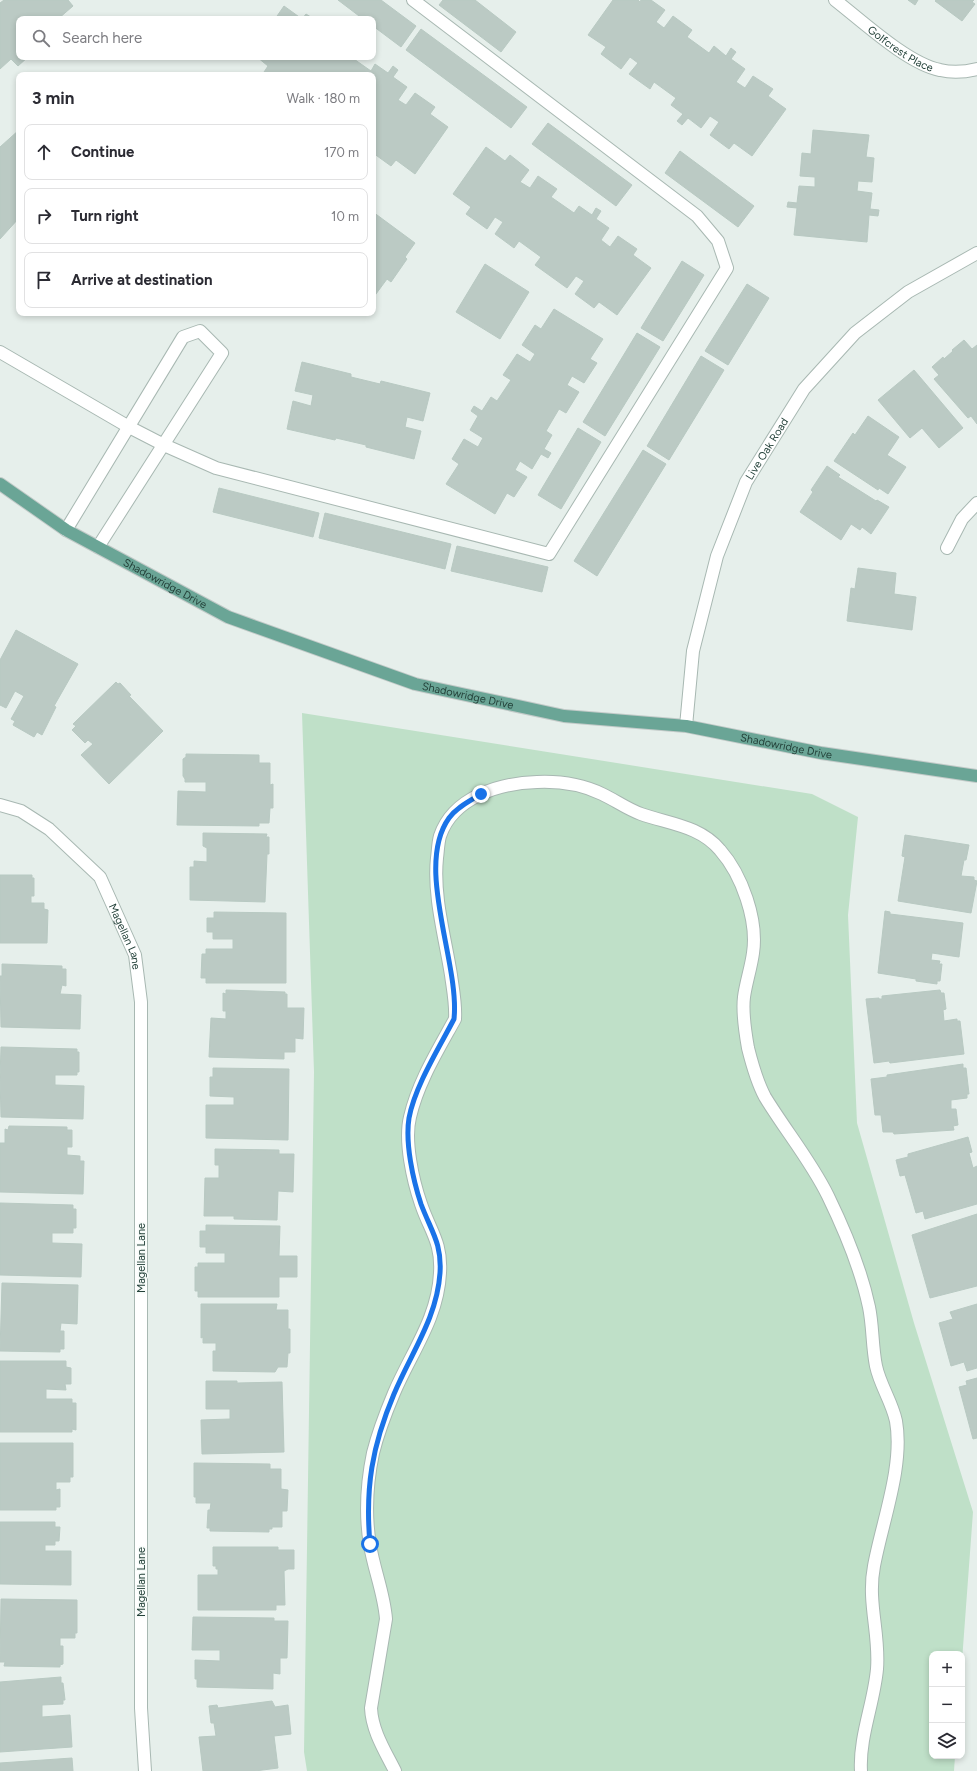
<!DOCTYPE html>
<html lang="en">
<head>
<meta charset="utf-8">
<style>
	body { margin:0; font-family:Figtree,sans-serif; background:#f7f7f7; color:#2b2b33 }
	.controls { position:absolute; right:12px; bottom:12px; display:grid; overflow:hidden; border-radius:8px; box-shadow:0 2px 6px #0003 }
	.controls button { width:36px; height:36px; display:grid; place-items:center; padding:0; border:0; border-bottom:1px solid #e1e1e2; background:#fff; color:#2b2b33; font:20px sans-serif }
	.stop { position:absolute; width:12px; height:12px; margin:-9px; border:3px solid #1a73e8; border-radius:50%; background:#fff }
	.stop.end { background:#1a73e8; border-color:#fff; box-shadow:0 1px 4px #0008 }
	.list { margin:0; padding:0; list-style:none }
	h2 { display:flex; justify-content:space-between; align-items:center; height:52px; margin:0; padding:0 16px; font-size:17px }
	h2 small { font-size:13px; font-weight:400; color:#7c7c81 }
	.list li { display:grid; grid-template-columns:26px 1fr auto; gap:12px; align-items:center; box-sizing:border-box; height:56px; margin:0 8px 8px; padding:0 8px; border:1px solid #e1e1e2; border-radius:8px }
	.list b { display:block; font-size:15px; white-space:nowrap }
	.list em { font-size:13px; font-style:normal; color:#7c7c81 }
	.icon { flex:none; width:22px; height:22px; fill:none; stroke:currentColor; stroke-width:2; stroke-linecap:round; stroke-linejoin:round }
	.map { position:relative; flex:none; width:977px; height:1771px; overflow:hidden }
	.search { position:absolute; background:#fff; box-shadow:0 2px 6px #0003; left:16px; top:16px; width:360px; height:44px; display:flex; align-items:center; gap:10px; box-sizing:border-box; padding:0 14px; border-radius:8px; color:#7c7c81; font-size:15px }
	.panel { position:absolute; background:#fff; box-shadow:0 2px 6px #0003; left:16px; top:72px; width:360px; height:244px; border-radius:8px }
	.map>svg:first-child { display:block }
	.green { fill:#bfe0c8 }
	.building { fill:#bbcac4; stroke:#b8c9c2 }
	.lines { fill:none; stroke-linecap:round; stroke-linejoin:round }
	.minor-casing { stroke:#a8b8b2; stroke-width:14 }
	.major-casing { stroke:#c2cac8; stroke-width:14 }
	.minor { stroke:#fff; stroke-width:12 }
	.major { stroke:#6aa596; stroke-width:12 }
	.route { stroke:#1a73e8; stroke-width:5 }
	.labels { text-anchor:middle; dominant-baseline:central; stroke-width:3; stroke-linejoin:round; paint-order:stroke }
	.street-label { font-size:11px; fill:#24423a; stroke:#f7fbf9 }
</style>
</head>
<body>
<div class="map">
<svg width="977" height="1771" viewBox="0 0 977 1771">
	<rect width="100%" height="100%" fill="#e6efeb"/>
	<polygon class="green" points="302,713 812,794 858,817 848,915 857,1123 914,1323 973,1512 962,1661 962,1654 932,1654 932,1756 955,1756 954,1771 307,1771 304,1752 314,1072"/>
	<g class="building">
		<polygon points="4,0 68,0 73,6 58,19 19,19 19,57 28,57 18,66 11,59 0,69 0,3"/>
		<polygon points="338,0 381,0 416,26 401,47 373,26 373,19 363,19"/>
		<polygon points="443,0 475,0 516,32 501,52 439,5"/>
		<polygon points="613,0 638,0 640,2 641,0 651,0 665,10 656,22 664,28 673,16 692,30 687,37 709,53 714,46 726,56 731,48 736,52 731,59 745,69 736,82 745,88 753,76 773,89 768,96 786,109 752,156 734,143 729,149 710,135 719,122 710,116 701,128 688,118 682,125 677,121 683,114 671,105 676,98 654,82 650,89 629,74 638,63 630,57 621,69 601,54 606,47 588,35"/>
		<polygon points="908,0 918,0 915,5"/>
		<polygon points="936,0 974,0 972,2 975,4 962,21 935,1"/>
		<polygon points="284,6 302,19 275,19"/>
		<polygon points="306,14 314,19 302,19"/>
		<polygon points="421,29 527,107 511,128 406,50"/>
		<polygon points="257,57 351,57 371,71 375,64 388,73 393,66 398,70 393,77 407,87 398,100 406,105 415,93 435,107 430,114 448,127 415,174 396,160 391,166 373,153 373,142 376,137 373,134 373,75 269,75 264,72 268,66"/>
		<polygon points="548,123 632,185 616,206 532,144"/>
		<polygon points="19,130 19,218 0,239 0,147"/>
		<polygon points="813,130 869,135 866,157 874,158 872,182 858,181 857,191 872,193 870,209 879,210 878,216 869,215 867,242 794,235 797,208 787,207 788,202 797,203 799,186 815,187 815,177 800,176 802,153 811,154"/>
		<polygon points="486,147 505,161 510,155 529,170 520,182 530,188 538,176 557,189 551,197 574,213 579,206 592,215 596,208 601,211 596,219 609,228 601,240 610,247 618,236 637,249 633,255 651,268 617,315 599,302 594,308 575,294 584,281 576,276 567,288 535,265 541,257 519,241 514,248 495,234 503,222 495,217 487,229 466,214 471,207 453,194"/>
		<polygon points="680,151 754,206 738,227 665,173"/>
		<polygon points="373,212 415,243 405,257 407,259 391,282 387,279 373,298"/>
		<polygon points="682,261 704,275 663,341 641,328"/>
		<polygon points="485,264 529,292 500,339 456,312"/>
		<polygon points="747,284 769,298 728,365 705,351"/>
		<polygon points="554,309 603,339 590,359 597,363 584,383 572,376 567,385 579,392 566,413 559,409 546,431 552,435 544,449 551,453 548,458 541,454 532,469 520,461 515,470 527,477 514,497 507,493 495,514 446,484 459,464 452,459 464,439 478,447 483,438 470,430 478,416 471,411 474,406 482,411 491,397 497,401 511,380 503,375 517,354 530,362 535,354 522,345 535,325 541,329"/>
		<polygon points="637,333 660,347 605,436 583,422"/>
		<polygon points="964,340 972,349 977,345 977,424 971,416 968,418 934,379 939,375 932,367 943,357 944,359 953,351 952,350"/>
		<polygon points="701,356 724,370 669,460 647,446"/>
		<polygon points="302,362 351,374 351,377 380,384 381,381 430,393 423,421 407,417 405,427 421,431 414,459 366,447 366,445 336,438 335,440 287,429 293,401 311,406 313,395 295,391"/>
		<polygon points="914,370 963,428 939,448 922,428 910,438 878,400"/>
		<polygon points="868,416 899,437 887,455 906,467 888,494 879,488 878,490 834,461 853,433 855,435"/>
		<polygon points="578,428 601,442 561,509 538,495"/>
		<polygon points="643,450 666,464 597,576 574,561"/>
		<polygon points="827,466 840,475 838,477 876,501 877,500 889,507 871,534 862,527 860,530 851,524 841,540 800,512 813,492 811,490"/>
		<polygon points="219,488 319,513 313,537 213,512"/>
		<polygon points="325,513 451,544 445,569 319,538"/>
		<polygon points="457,546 548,567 542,592 451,571"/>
		<polygon points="858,568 896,573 894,594 916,597 912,630 847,621 851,588 855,589"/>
		<polygon points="16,630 78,664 54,706 56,707 42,735 37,732 34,737 13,725 15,721 11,719 24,696 15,691 6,708 0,705 0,660"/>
		<polygon points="116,682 118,684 120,683 131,695 129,696 163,731 109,784 81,755 93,744 88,740 85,743 72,730 76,726 73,724"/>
		<polygon points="186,754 259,755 259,763 270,763 270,785 273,784 273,808 270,808 269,823 259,823 259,826 177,825 178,791 206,792 206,782 185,782 185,779 183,776 183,759 186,757"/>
		<polygon points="203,833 267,834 266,837 269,837 269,854 267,854 265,902 190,900 190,867 194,867 194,861 207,862 207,848 203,846"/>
		<polygon points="905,835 969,845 966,860 964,860 961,876 974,877 974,880 977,881 971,913 898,901 905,857 902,856"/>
		<polygon points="0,875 32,875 32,878 34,878 34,896 31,896 31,903 44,903 44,909 48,910 47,943 0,943"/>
		<polygon points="885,911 890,912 890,914 963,923 959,957 932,953 931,960 940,961 939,964 942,964 940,981 937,981 937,984 916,981 916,979 878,973"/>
		<polygon points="214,912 286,913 286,983 206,983 206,978 201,978 202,954 206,954 206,949 233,949 233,939 213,939 213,932 207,932 207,918 214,918"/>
		<polygon points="2,964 62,966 62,969 66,969 66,986 62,985 60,994 81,995 80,1029 1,1027 0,976 2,976"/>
		<polygon points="226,990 285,992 285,994 287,994 287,1008 304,1008 303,1039 295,1038 295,1052 284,1052 284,1059 209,1057 211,1018 226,1019 226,1011 223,1011 223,993 226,994"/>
		<polygon points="940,990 941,993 944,993 946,1009 943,1010 944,1021 957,1019 957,1021 960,1021 964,1054 890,1063 889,1061 874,1063 866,999 879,998 879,999 882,999 882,996"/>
		<polygon points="1,1047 77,1049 77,1052 79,1052 79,1072 77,1072 77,1075 55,1075 55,1085 84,1086 83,1119 1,1117 0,1077"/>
		<polygon points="963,1064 963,1068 966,1068 969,1094 967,1094 967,1098 951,1100 951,1109 956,1109 958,1125 953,1126 954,1130 894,1134 893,1132 883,1132 881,1115 875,1115 871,1079 887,1077 887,1075"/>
		<polygon points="213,1068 289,1069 288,1140 206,1138 206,1105 234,1105 234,1097 210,1096 210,1077 213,1077"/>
		<polygon points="9,1126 67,1127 67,1130 72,1130 72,1147 67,1147 67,1155 80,1156 80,1161 84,1161 83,1194 0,1192 0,1143 5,1143 5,1129 8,1130"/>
		<polygon points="968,1137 972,1152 969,1153 973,1168 977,1166 977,1204 925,1219 923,1211 916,1213 905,1175 900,1176 896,1160 908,1157 908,1154"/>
		<polygon points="215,1149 279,1150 279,1154 294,1154 293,1192 278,1191 277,1220 234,1219 234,1216 204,1216 205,1178 219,1178 219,1165 215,1165"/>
		<polygon points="0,1203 73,1205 73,1209 76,1209 76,1228 73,1228 73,1233 52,1233 52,1243 82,1244 81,1277 0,1275"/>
		<polygon points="977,1214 977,1286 930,1298 912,1235"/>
		<polygon points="206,1225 280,1226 279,1256 297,1256 297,1277 279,1277 279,1297 198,1297 198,1291 195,1291 195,1267 198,1267 198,1263 225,1263 225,1253 206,1253 206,1247 200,1247 200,1231 206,1231"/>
		<polygon points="2,1283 78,1285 77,1324 61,1323 60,1331 64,1331 64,1349 60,1349 60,1352 0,1351"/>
		<polygon points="201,1304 277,1304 276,1310 288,1310 288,1329 290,1329 290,1353 288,1353 287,1367 278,1367 275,1372 213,1371 213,1351 216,1351 216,1343 203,1343 203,1337 201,1338"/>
		<polygon points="977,1304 977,1368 967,1371 964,1362 951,1366 939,1323 953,1319 950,1312"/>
		<polygon points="0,1361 66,1361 66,1367 71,1368 71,1384 65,1384 66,1390 46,1389 46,1399 72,1399 72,1403 76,1403 76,1430 72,1429 72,1432 0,1432"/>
		<polygon points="977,1378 977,1438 973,1439 959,1387 967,1385 966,1381"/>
		<polygon points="206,1381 237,1381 237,1383 282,1382 284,1452 202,1454 201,1420 230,1419 230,1409 206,1409"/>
		<polygon points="0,1443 73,1443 73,1477 70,1477 70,1482 56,1482 56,1490 60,1489 60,1507 56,1507 56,1510 0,1510"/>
		<polygon points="194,1463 270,1464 270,1469 281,1469 281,1489 288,1490 287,1511 282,1511 282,1527 272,1527 272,1529 269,1529 269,1532 210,1531 210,1528 207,1528 208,1510 210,1510 211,1503 196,1503 196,1497 194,1497"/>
		<polygon points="0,1522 55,1522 55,1527 60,1527 59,1541 55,1541 55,1545 45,1545 45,1551 71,1551 71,1585 0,1584"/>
		<polygon points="213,1547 278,1547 278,1550 294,1550 294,1569 288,1569 284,1571 285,1605 276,1605 276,1610 198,1610 198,1575 218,1575 218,1569 216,1569 216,1566 213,1566"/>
		<polygon points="1,1599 77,1600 77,1633 75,1633 75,1638 60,1638 60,1646 63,1646 63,1664 60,1665 60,1667 4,1666 5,1662 0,1662"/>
		<polygon points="193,1617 274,1618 274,1621 288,1621 287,1658 280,1658 280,1674 273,1673 273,1689 197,1687 197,1679 195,1679 195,1660 220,1661 220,1650 192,1650"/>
		<polygon points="61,1677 61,1683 63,1683 65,1700 63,1700 63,1704 42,1705 42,1717 70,1715 72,1747 0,1752 0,1682"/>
		<polygon points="272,1701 275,1707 288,1705 291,1734 274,1736 278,1768 255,1771 203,1771 199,1737 216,1736 214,1723 211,1723 209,1706 217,1705 218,1708"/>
		<polygon points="72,1758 73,1771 0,1771 0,1763"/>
	</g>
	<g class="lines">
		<defs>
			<g id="minor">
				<path id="s1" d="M835,0C862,21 908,64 940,70C953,73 965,72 977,69"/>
				<polyline points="0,352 129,427 164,445 216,468 549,554 727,268 718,241 697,216 413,0"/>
				<polyline points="66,530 183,337 200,331 222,353 98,547"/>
				<polyline points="947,548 962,519 977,503"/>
				<path id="s2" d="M686,726L693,651L717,556L746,482L804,389L855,333L908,292L977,253"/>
				<path id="s3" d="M0,805L21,811L49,829L100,877L135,955L141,1002V1708L145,1771"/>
				<path d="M395,1771C385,1751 372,1731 371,1708L386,1619C384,1593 374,1570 370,1545C365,1515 367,1482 373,1453C378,1433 386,1412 394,1393C411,1353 438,1318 440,1273C442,1242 430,1231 421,1204C413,1181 404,1141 410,1117C418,1082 438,1050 455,1019C456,1004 453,990 451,975C445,937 433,896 437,858C438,851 438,843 440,836C453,797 500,783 537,782C560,781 581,784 602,794C615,800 627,809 641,814C670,824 700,826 720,850C742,875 758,920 753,953C751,968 746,982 744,997C742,1013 745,1031 748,1048C752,1064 757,1082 765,1097C785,1130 811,1161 828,1196C845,1231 861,1269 869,1307C873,1326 872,1346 876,1366C880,1385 892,1402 896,1421C904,1466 882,1522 874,1566C867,1602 880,1634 877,1669C874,1703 859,1737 861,1771"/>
			</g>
			<g id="major">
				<path id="s4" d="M0,484L66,530L228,617L415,684L564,716L686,726L821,753L977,776"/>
			</g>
		</defs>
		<use href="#minor" class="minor-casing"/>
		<use href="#major" class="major-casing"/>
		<use href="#minor" class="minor"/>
		<use href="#major" class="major"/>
	</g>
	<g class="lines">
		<path class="route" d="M370,1544C365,1488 372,1446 394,1394C411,1353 437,1318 440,1273C442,1243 431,1231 421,1204C413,1180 405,1143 409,1118C415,1086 439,1048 454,1019C460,963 414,867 449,818C457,807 470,801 481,794"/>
	</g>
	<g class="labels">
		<g class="street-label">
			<text stroke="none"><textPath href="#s1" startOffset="82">Golfcrest Place</textPath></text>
			<text stroke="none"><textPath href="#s2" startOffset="292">Live Oak Road</textPath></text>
			<text stroke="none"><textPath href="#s4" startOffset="193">Shadowridge Drive</textPath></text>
			<text stroke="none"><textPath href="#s4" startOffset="517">Shadowridge Drive</textPath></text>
			<text stroke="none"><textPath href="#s4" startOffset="840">Shadowridge Drive</textPath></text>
			<text stroke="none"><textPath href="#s3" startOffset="190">Magellan Lane</textPath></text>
			<text transform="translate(141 1258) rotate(-90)">Magellan Lane</text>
			<text transform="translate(141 1582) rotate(-90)">Magellan Lane</text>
		</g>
	</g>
</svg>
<div class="controls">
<button>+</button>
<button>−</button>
<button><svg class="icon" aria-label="layers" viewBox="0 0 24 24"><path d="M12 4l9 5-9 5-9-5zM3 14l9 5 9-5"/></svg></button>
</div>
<div class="stop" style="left:370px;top:1544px"></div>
<div class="stop end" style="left:481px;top:794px"></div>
<div class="search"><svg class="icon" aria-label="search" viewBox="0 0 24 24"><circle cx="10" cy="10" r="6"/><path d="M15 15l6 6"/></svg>Search here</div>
<section class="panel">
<h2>3 min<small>Walk · 180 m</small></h2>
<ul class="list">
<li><svg class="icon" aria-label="ahead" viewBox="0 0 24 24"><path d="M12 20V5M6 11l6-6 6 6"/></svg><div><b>Continue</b></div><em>170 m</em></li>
<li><svg class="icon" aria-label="right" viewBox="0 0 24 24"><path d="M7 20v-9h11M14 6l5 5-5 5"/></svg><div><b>Turn right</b></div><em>10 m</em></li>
<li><svg class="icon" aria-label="arrive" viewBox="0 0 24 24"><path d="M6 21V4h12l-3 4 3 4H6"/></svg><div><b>Arrive at destination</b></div></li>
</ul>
</section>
</div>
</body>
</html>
